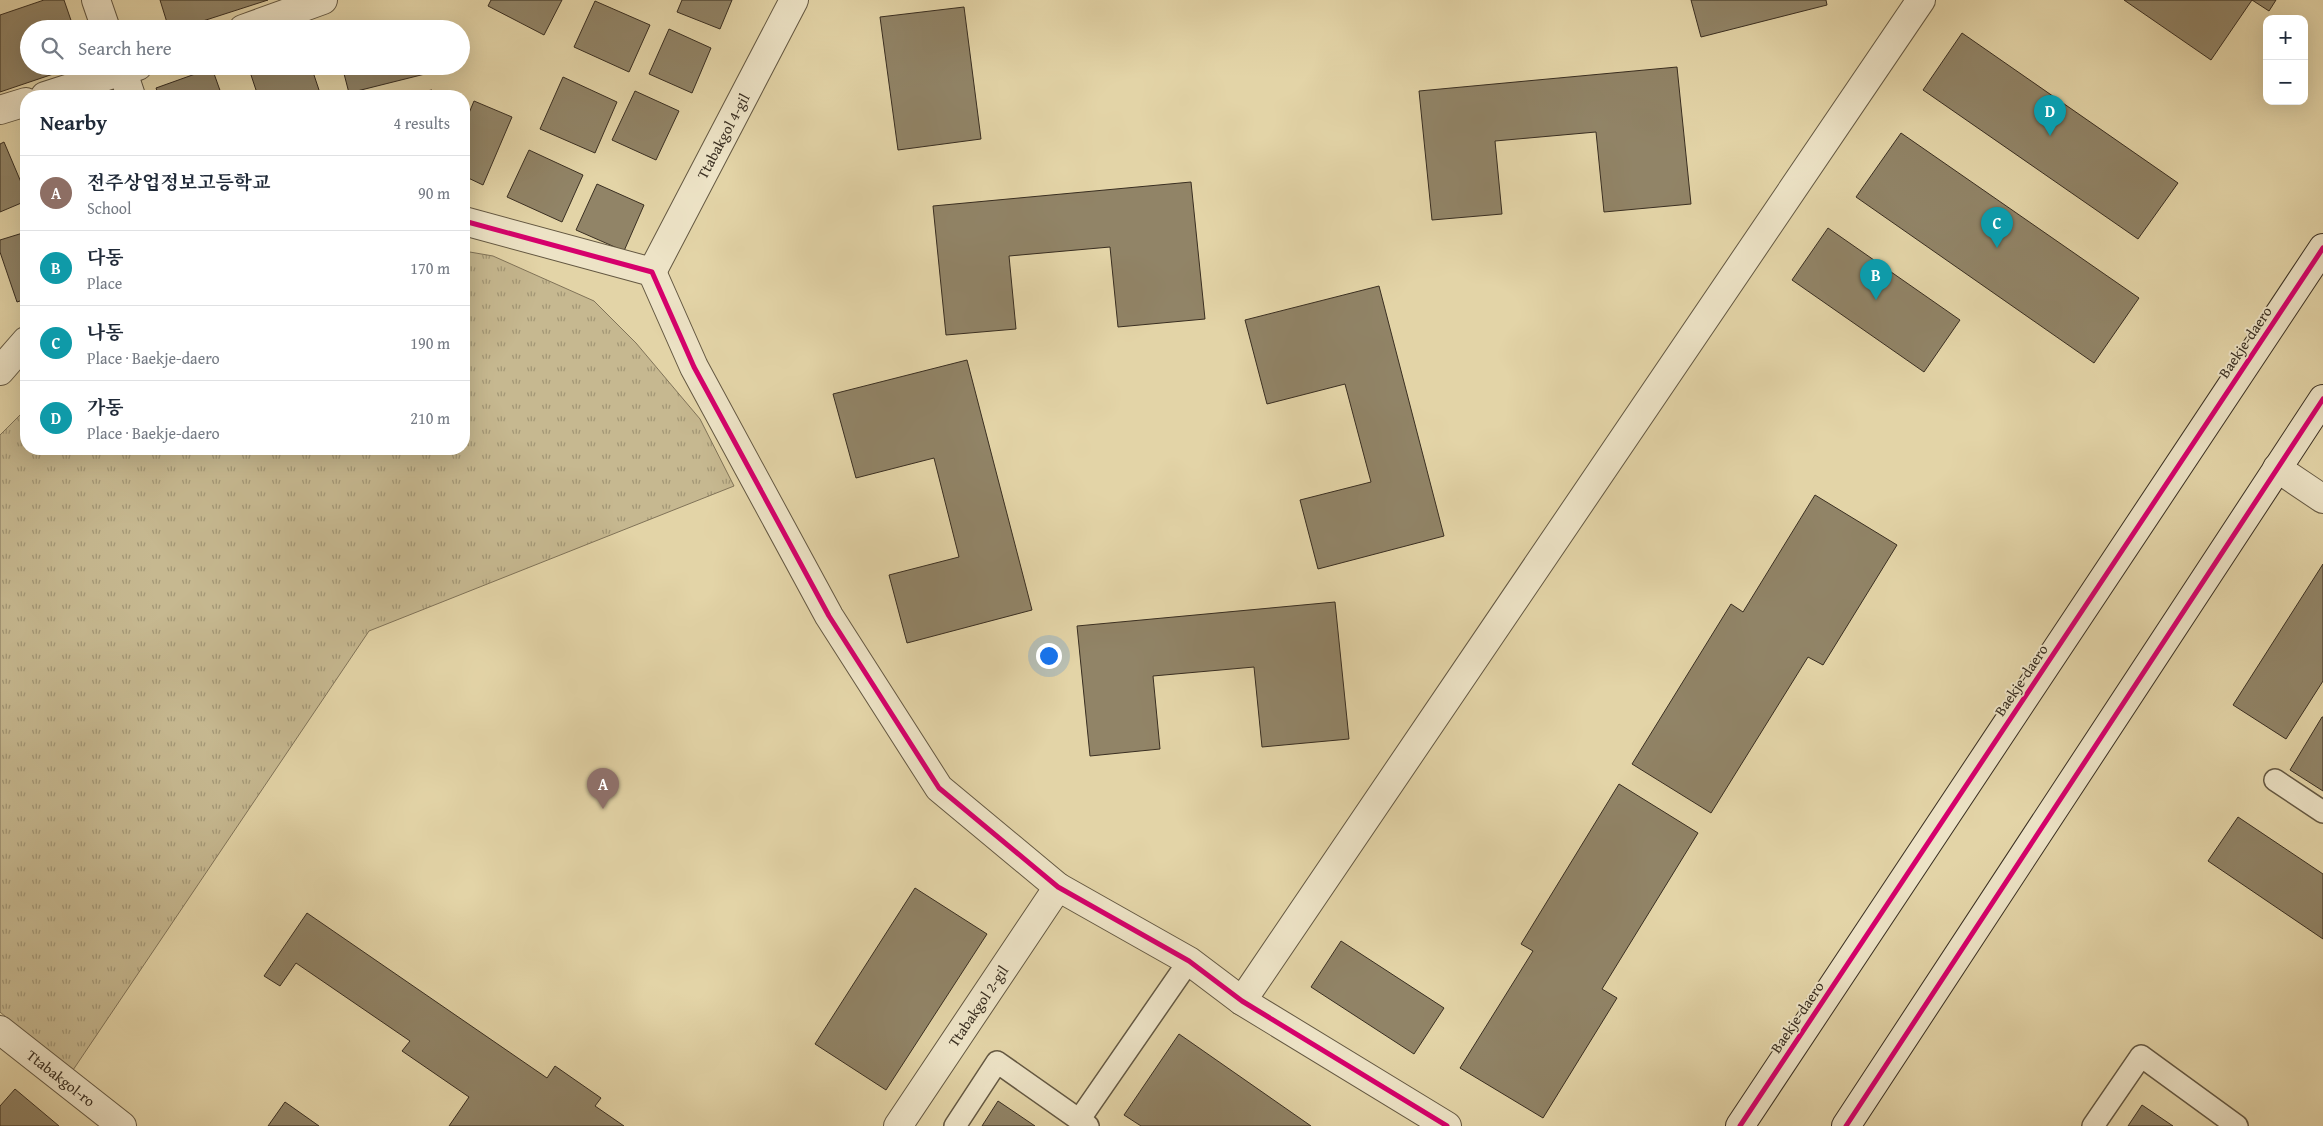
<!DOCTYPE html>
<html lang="en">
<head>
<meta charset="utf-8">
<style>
	body { margin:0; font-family:"Gentium Book Plus","Noto Serif KR",serif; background:#f2f2f3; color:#1f2937 }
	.controls { position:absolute; right:15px; top:15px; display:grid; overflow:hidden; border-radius:10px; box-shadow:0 5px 20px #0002 }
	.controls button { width:45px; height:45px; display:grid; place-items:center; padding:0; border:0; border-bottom:1px solid #e0e1e3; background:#fff; color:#1f2937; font:25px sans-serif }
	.you { position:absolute; left:1048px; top:655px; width:18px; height:18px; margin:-12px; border:4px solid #fff; border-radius:50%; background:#1a73e8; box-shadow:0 0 0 8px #1a73e833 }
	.badge { display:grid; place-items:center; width:32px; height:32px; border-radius:50%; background:#8f2418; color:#fff; font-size:16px; font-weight:700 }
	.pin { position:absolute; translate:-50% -41px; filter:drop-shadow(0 1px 2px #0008) }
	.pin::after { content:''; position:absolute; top:26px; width:18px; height:15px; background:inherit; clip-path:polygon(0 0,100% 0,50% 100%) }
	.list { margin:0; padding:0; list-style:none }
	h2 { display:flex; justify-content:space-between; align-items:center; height:65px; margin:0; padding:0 20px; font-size:21px }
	h2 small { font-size:16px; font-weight:400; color:#747a83 }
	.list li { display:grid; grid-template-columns:32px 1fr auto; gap:15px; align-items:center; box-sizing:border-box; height:75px; padding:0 20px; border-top:1px solid #e0e1e3 }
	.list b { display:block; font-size:19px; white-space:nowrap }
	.list p { margin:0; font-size:16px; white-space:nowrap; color:#747a83 }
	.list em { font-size:16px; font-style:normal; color:#747a83 }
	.icon { flex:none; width:28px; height:28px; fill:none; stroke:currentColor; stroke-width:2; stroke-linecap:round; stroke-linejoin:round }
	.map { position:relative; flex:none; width:2323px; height:1126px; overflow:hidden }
	.search { position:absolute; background:#fff; box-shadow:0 5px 20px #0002; left:20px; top:20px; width:450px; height:55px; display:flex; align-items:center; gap:12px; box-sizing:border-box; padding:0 18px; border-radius:28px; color:#747a83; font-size:19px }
	.panel { position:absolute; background:#fff; box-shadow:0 5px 20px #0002; left:20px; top:90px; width:450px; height:365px; border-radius:20px }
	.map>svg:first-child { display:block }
	.park { fill:url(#park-tufts); stroke:#807358 }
	.building { fill:#918467; stroke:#392e21 }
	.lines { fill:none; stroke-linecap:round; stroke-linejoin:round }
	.lane-casing { stroke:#645842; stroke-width:24 }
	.street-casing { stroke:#645842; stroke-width:30 }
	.secondary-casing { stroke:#392e21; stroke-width:30 }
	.lane { stroke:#ede3c6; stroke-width:21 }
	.street { stroke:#ede3c6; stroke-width:28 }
	.secondary { stroke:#ede3c6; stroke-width:28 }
	.cycleway-casing { stroke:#ede3c6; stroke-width:8 }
	.cycleway { stroke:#d6006c; stroke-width:5 }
	.labels { text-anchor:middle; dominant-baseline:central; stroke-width:4; stroke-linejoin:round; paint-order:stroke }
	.street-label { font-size:15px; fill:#392e21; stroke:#ede3c6 }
</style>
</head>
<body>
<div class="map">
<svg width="2323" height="1126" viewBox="0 0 2323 1126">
	<defs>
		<pattern id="park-tufts" width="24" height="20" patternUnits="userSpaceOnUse" patternTransform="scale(1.25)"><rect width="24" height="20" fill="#c6b890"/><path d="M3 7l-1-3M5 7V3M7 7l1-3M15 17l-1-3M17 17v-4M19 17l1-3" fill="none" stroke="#a29675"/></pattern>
	</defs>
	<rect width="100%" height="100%" fill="#e3d4a7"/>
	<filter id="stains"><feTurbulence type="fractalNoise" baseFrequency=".004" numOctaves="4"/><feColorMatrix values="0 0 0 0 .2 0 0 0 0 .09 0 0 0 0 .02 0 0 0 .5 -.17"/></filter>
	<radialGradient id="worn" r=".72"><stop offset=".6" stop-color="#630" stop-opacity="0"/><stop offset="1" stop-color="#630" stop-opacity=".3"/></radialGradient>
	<polygon class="park" points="464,251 493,256 594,301 636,343 700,419 734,486 369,631 71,1073 0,1012 0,435 26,409 26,449 464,449"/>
	<g class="building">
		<polygon points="44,0 64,0 74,29 29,29 29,66 77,66 0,92 0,15"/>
		<polygon points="160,0 268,0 178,29 169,29"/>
		<polygon points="491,0 562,0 544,35 488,6"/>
		<polygon points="682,0 732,0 720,29 677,12"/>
		<polygon points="1691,0 1826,0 1827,5 1701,37"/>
		<polygon points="2124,0 2252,0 2211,60"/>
		<polygon points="2252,0 2276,0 2269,11"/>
		<polygon points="595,1 650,25 629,72 574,47"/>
		<polygon points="964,7 981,139 898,150 880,17"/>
		<polygon points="419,22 421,29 392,29"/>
		<polygon points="669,29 711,48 692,93 649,74"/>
		<polygon points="1962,33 2178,183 2138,239 1923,90"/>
		<polygon points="258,66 311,66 321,96 258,96 249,69"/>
		<polygon points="342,66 431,66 433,72 349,93"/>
		<polygon points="1677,67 1691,204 1604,212 1596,132 1495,141 1502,214 1432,220 1419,91"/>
		<polygon points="212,68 222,96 159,96 156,88"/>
		<polygon points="563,77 617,102 595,153 540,129"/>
		<polygon points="432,90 434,96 399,96"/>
		<polygon points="635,91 679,111 656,160 612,140"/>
		<polygon points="474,101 512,117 483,185 464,176 464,125"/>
		<polygon points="1901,133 2139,298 2094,363 1856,197"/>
		<polygon points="4,142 26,194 26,201 0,212 0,144"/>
		<polygon points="529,150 583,175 562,222 507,197"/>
		<polygon points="1191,182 1205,319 1118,327 1110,247 1009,256 1016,329 946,335 933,206"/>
		<polygon points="597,184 644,205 624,251 576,230"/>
		<polygon points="1828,228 1960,320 1924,372 1792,280"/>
		<polygon points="26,232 26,299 17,302 0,252 0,240"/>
		<polygon points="1379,286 1444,536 1318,569 1300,500 1371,482 1345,384 1267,404 1245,320"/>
		<polygon points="967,360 1032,610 907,643 889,575 959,557 934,458 856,478 833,394"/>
		<polygon points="1815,495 1897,545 1823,665 1808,657 1711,813 1632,764 1731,604 1743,612"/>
		<polygon points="2323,564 2323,681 2286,739 2233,705"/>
		<polygon points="1335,602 1349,739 1262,747 1254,667 1153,676 1160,749 1090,756 1077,626"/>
		<polygon points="2322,717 2323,717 2323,791 2290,770"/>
		<polygon points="1619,784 1698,833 1602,989 1617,998 1543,1118 1460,1068 1533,951 1521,944"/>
		<polygon points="2238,817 2323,874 2323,939 2208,861"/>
		<polygon points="915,888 987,934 886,1090 815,1044"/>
		<polygon points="307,913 547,1078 555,1066 601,1098 595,1106 624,1126 449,1126 469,1097 402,1051 410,1041 296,963 280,986 264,976"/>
		<polygon points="1341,941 1444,1008 1414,1054 1311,987"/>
		<polygon points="1179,1034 1311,1126 1141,1126 1124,1115"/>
		<polygon points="15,1089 59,1126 0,1126 0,1106"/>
		<polygon points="998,1101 1035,1126 982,1126"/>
		<polygon points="285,1102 319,1126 268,1126"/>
		<polygon points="2142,1105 2173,1126 2128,1126"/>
	</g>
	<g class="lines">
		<defs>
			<g id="lane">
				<polyline points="2275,780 2323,812"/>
				<polyline points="1079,1120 1189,961"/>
				<polyline points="955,1126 997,1062 1088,1126"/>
				<polyline points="2093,1126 2141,1056 2237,1126"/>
			</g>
			<g id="street">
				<polyline points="96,0 106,29"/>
				<polyline points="243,29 323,0"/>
				<polyline points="121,66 131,96"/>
				<polyline points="45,96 138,66"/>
				<polyline points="0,110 26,102"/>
				<polyline points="464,221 652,272 694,367 829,616 939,788 1058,887 1189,961 1242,1001 1447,1126"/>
				<polyline points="652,272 794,0"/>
				<polyline points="0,371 26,341"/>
				<polyline points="2277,468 2323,499"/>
				<polyline points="1242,1001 1921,0"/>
				<polyline points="0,1030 122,1126"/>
				<polyline points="898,1126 1058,887"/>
			</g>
			<g id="secondary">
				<polyline points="1740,1126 2323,248"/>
				<polyline points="1846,1126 2323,399"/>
			</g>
		</defs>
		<use href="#lane" class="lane-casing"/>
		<use href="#street" class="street-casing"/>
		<use href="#secondary" class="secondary-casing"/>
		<use href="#lane" class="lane"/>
		<use href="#street" class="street"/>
		<use href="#secondary" class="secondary"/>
		<defs>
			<g id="cycleway">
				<polyline points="464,221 652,272 694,367 829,616 939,788 1058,887 1189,961 1242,1001 1447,1126"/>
				<polyline points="1740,1126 2323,248"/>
				<polyline points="1846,1126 2323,399"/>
			</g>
		</defs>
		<use href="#cycleway" class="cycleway-casing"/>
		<use href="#cycleway" class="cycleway"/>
	</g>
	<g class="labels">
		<g class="street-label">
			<text transform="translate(723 136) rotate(-62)">Ttabakgol 4-gil</text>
			<text transform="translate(2245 342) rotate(-56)">Baekje-daero</text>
			<text transform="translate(2021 680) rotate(-56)">Baekje-daero</text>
			<text transform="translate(978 1006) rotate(-56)">Ttabakgol 2-gil</text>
			<text transform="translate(1797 1017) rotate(-56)">Baekje-daero</text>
			<text transform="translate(61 1078) rotate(38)">Ttabakgol-ro</text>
		</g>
	</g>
	<rect width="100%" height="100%" filter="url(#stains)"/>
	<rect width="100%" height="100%" fill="url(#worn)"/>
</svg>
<div class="controls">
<button>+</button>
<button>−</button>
</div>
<div class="you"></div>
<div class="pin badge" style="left:603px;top:809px;background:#8d6e63">A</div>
<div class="pin badge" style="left:1876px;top:300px;background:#0f9aa8">B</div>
<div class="pin badge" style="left:1997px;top:248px;background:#0f9aa8">C</div>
<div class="pin badge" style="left:2050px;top:136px;background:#0f9aa8">D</div>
<div class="search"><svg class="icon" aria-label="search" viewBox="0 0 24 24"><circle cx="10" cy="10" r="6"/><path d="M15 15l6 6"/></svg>Search here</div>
<section class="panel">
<h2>Nearby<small>4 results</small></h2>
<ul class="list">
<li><span class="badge" style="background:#8d6e63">A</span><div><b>전주상업정보고등학교</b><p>School</p></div><em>90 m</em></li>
<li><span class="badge" style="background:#0f9aa8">B</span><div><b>다동</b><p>Place</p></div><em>170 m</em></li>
<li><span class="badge" style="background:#0f9aa8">C</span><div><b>나동</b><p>Place · Baekje-daero</p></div><em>190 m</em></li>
<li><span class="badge" style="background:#0f9aa8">D</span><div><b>가동</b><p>Place · Baekje-daero</p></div><em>210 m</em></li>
</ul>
</section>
</div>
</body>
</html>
